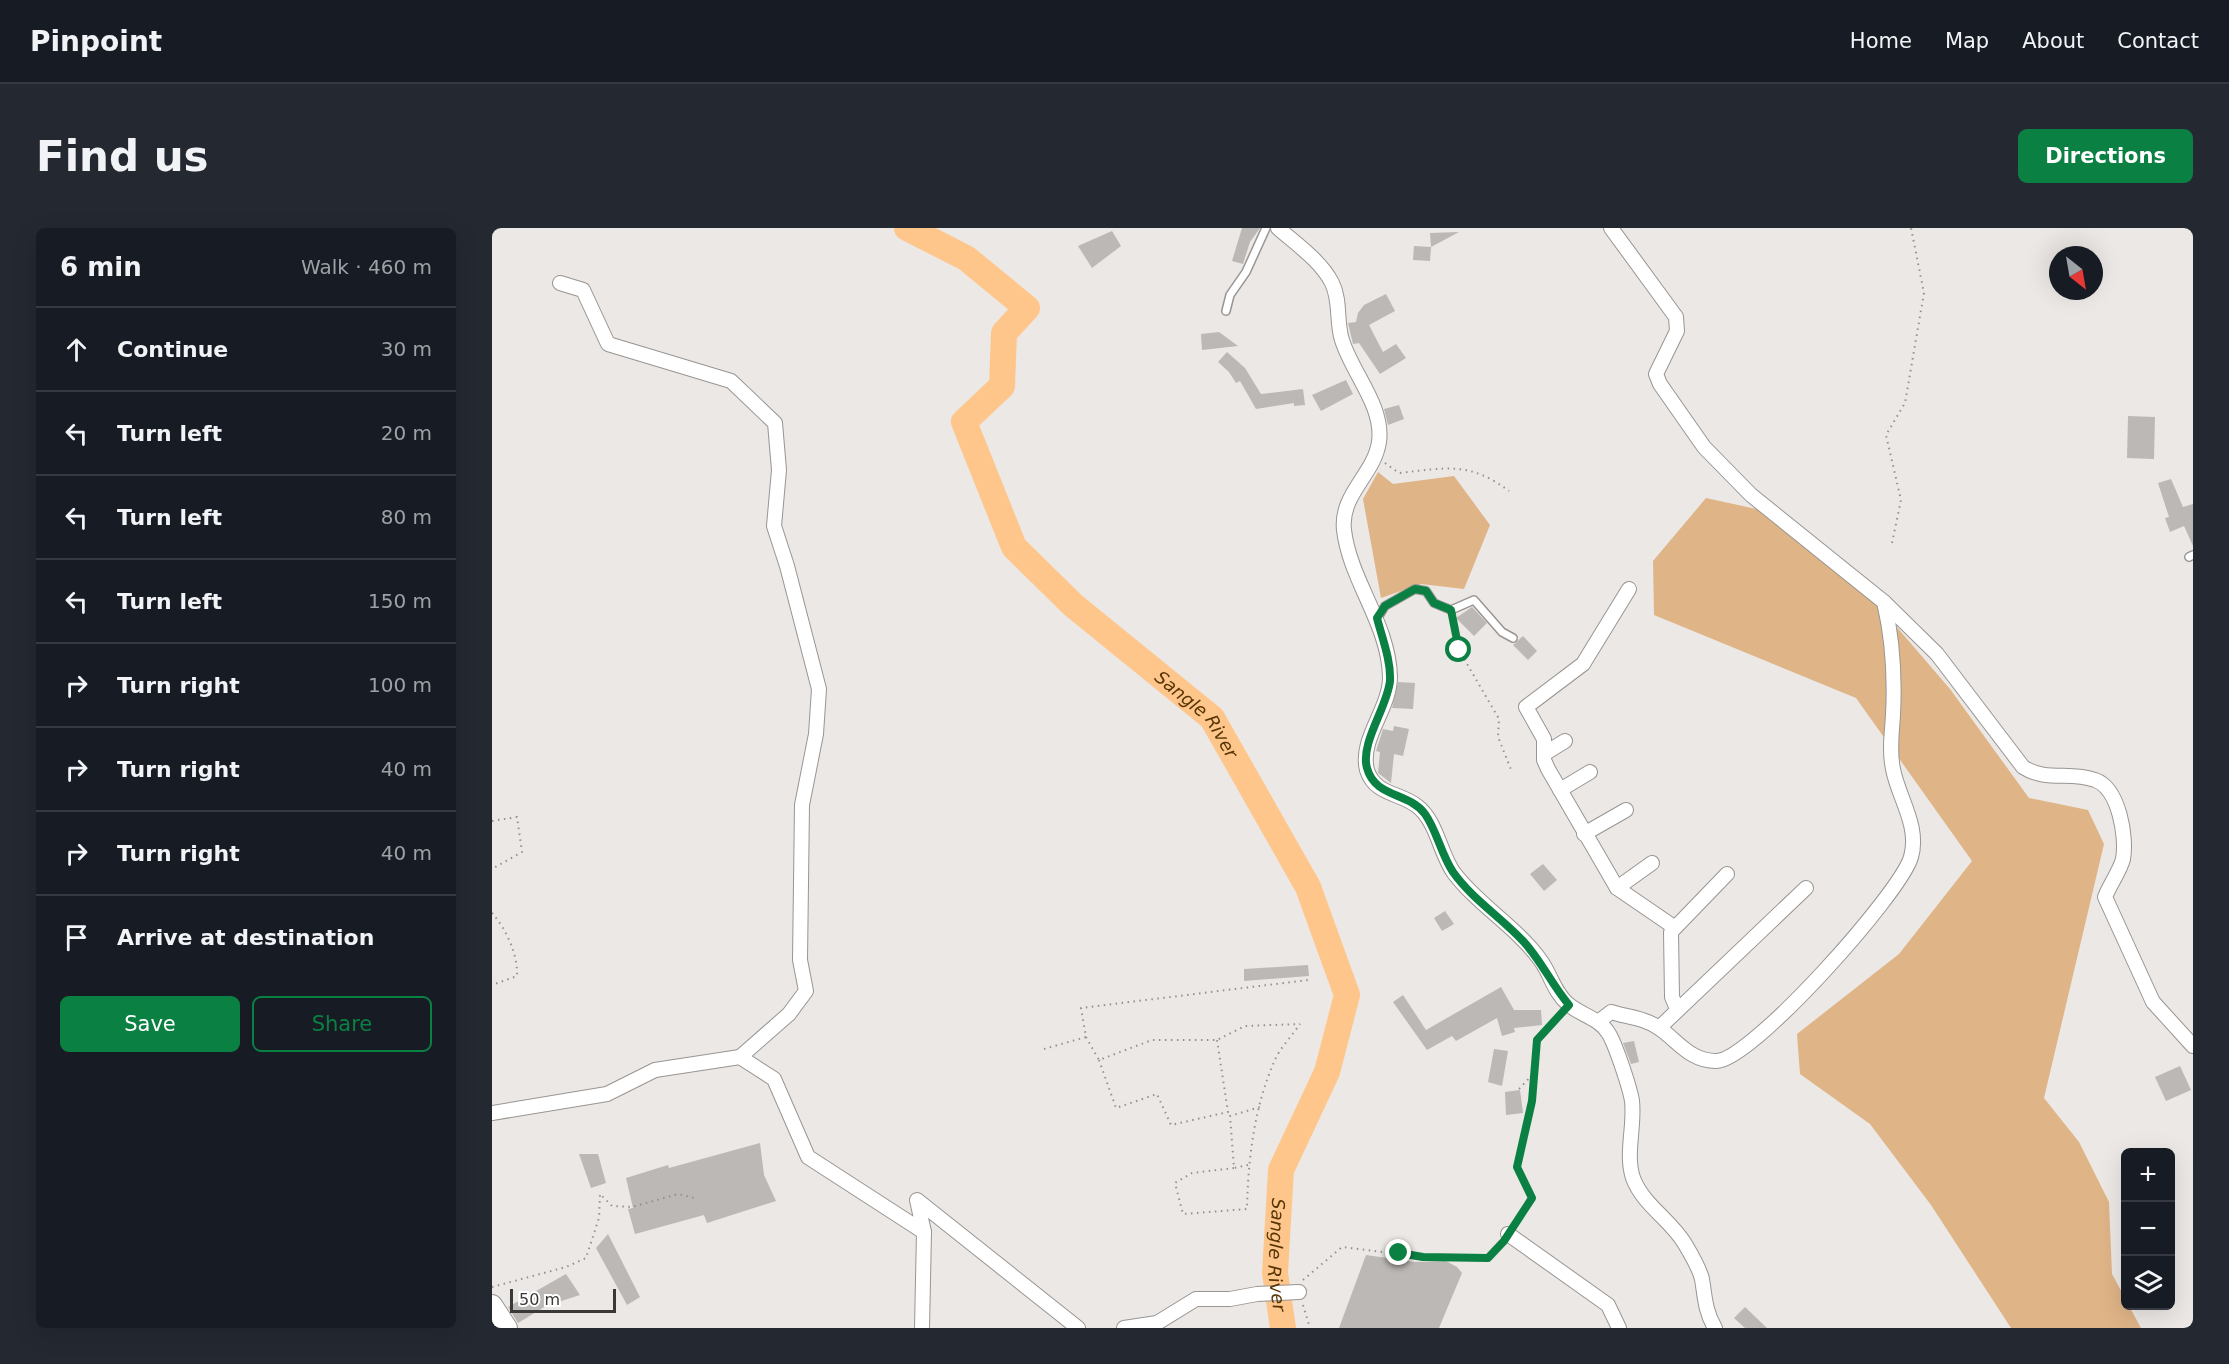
<!DOCTYPE html>
<html lang="en">
<head>
<meta charset="utf-8">
<style>
	body { margin:0; font-family:"DejaVu Sans",sans-serif; background:#242831; color:#f1f3f6 }
	.controls { position:absolute; right:18px; bottom:18px; display:grid; overflow:hidden; border-radius:9px; box-shadow:0 6px 24px #0002 }
	.controls button { width:54px; height:54px; display:grid; place-items:center; padding:0; border:0; border-bottom:2px solid #363941; background:#171b24; color:#f1f3f6; font:30px sans-serif }
	.compass { position:absolute; left:1557px; top:18px; width:54px; height:54px; border-radius:50%; background:#171b24; box-shadow:0 6px 24px #0002; rotate:149deg }
	.scale { position:absolute; left:18px; bottom:15px; width:106px; box-sizing:border-box; padding-left:6px; border:3px solid #3a3937; border-top:0; font-size:16px; line-height:21px; white-space:nowrap; color:#3a3937; -webkit-text-stroke:4px #fff; paint-order:stroke }
	.stop { position:absolute; width:18px; height:18px; margin:-14px; border:4px solid #0b8043; border-radius:50%; background:#fff }
	.stop.end { background:#0b8043; border-color:#fff; box-shadow:0 2px 6px #0008 }
	.list { margin:0; padding:0; list-style:none }
	h2 { display:flex; justify-content:space-between; align-items:center; height:78px; margin:0; padding:0 24px; font-size:26px }
	h2 small { font-size:20px; font-weight:400; color:#9ea1a6 }
	.list li { display:grid; grid-template-columns:39px 1fr auto; gap:18px; align-items:center; box-sizing:border-box; height:84px; padding:0 24px; border-top:2px solid #363941 }
	.list b { display:block; font-size:22px; white-space:nowrap }
	.list em { font-size:20px; font-style:normal; color:#9ea1a6 }
	.actions { display:flex; gap:12px; padding:18px 24px }
	.actions a { flex:1; padding:14px 0; border:2px solid #0b8043; border-radius:9px; text-align:center; font-size:21px; color:#0b8043 }
	.actions .main { background:#0b8043; color:#fff }
	.icon { flex:none; width:33px; height:33px; fill:none; stroke:currentColor; stroke-width:2; stroke-linecap:round; stroke-linejoin:round }
	.map { position:relative; flex:none; width:1701px; height:1100px; overflow:hidden; border-radius:9px }
	header { display:flex; align-items:center; gap:36px; box-sizing:border-box; height:84px; padding:0 30px; background:#171b24; border-bottom:2px solid #363941 }
	header strong { font-size:28px }
	nav { display:flex; gap:33px; margin-inline-start:auto; font-size:21px }
	.intro { display:flex; align-items:center; justify-content:space-between; box-sizing:border-box; height:144px; padding:0 36px }
	h1 { margin:0; font-size:42px }
	.button { padding:15px 27px; border-radius:9px; background:#0b8043; color:#fff; font-size:21px; font-weight:700 }
	main { display:flex; gap:36px; padding:0 36px }
	aside { flex:1; background:#171b24; border-radius:9px; box-shadow:0 6px 24px #0002 }
	.map>svg:first-child { display:block }
	.green { fill:#dfb487 }
	.lines { fill:none; stroke-linecap:round; stroke-linejoin:round }
	.river { stroke:#fec68b; stroke-width:26 }
	.building { fill:#bbb8b5 }
	.lane-casing { stroke:#989592; stroke-width:10 }
	.street-casing { stroke:#989592; stroke-width:16 }
	.secondary-casing { stroke:#989592; stroke-width:22 }
	.path { stroke:#93918e; stroke-width:2; stroke-dasharray:1.5 4.5; stroke-linecap:butt }
	.lane { stroke:#fff; stroke-width:7 }
	.street { stroke:#fff; stroke-width:14 }
	.secondary { stroke:#fff; stroke-width:20 }
	.route { stroke:#0b8043; stroke-width:8 }
	.labels { text-anchor:middle; dominant-baseline:central; stroke-width:6; stroke-linejoin:round; paint-order:stroke }
	.water-label { font-size:18px; font-style:italic; fill:#593504; stroke:#fff }
</style>
</head>
<body>
<header>
<strong>Pinpoint</strong>
<nav><a>Home</a><a>Map</a><a>About</a><a>Contact</a></nav>
</header>
<div class="intro"><h1>Find us</h1><a class="button">Directions</a></div>
<main>
<aside>
<h2>6 min<small>Walk · 460 m</small></h2>
<ul class="list">
<li><svg class="icon" aria-label="ahead" viewBox="0 0 24 24"><path d="M12 20V5M6 11l6-6 6 6"/></svg><div><b>Continue</b></div><em>30 m</em></li>
<li><svg class="icon" aria-label="left" viewBox="0 0 24 24"><path d="M17 20v-9H6M10 6l-5 5 5 5"/></svg><div><b>Turn left</b></div><em>20 m</em></li>
<li><svg class="icon" aria-label="left" viewBox="0 0 24 24"><path d="M17 20v-9H6M10 6l-5 5 5 5"/></svg><div><b>Turn left</b></div><em>80 m</em></li>
<li><svg class="icon" aria-label="left" viewBox="0 0 24 24"><path d="M17 20v-9H6M10 6l-5 5 5 5"/></svg><div><b>Turn left</b></div><em>150 m</em></li>
<li><svg class="icon" aria-label="right" viewBox="0 0 24 24"><path d="M7 20v-9h11M14 6l5 5-5 5"/></svg><div><b>Turn right</b></div><em>100 m</em></li>
<li><svg class="icon" aria-label="right" viewBox="0 0 24 24"><path d="M7 20v-9h11M14 6l5 5-5 5"/></svg><div><b>Turn right</b></div><em>40 m</em></li>
<li><svg class="icon" aria-label="right" viewBox="0 0 24 24"><path d="M7 20v-9h11M14 6l5 5-5 5"/></svg><div><b>Turn right</b></div><em>40 m</em></li>
<li><svg class="icon" aria-label="arrive" viewBox="0 0 24 24"><path d="M6 21V4h12l-3 4 3 4H6"/></svg><div><b>Arrive at destination</b></div></li>
</ul>
<div class="actions"><a class="main">Save</a><a>Share</a></div>
</aside>
<div class="map">
<svg width="1701" height="1100" viewBox="0 0 1701 1100">
	<rect width="100%" height="100%" fill="#ece8e5"/>
	<g class="green">
		<polygon points="886,244 901,256 962,248 998,297 972,361 929,356 889,370 871,271"/>
		<polygon points="1214,270 1269,282 1366,354 1458,461 1537,570 1596,582 1612,616 1552,870 1587,914 1617,974 1620,1046 1633,1070 1634,1078 1637,1078 1649,1100 1519,1100 1439,977 1378,896 1308,846 1305,806 1407,726 1480,633 1364,470 1162,387 1161,333"/>
	</g>
	<g class="lines">
		<path class="river" id="s1" d="M415,0L474,30L535,80L512,105L510,158L472,194L522,319L581,377L720,490L816,659L855,767L835,844L789,942L783,1045L791,1100"/>
	</g>
	<g class="building">
		<polygon points="750,0 768,0 758,14 751,36 740,33"/>
		<polygon points="620,3 629,18 600,40 586,18"/>
		<polygon points="967,4 939,19 938,33 921,32 922,18 939,19 938,5"/>
		<polygon points="894,66 903,83 877,97 891,124 904,116 914,130 888,146 867,115 861,116 856,95 864,94 866,85 872,77"/>
		<polygon points="727,104 746,118 710,122 709,106"/>
		<polygon points="735,124 753,140 769,166 811,161 813,177 802,178 802,175 764,181 748,153 744,155 737,144 726,134"/>
		<polygon points="854,152 861,166 829,183 820,167"/>
		<polygon points="907,177 912,191 896,197 892,181"/>
		<polygon points="1636,188 1663,189 1662,231 1635,230"/>
		<polygon points="1679,251 1691,279 1701,276 1701,318 1692,298 1678,304 1673,290 1677,289 1666,255"/>
		<polygon points="980,379 995,395 982,408 964,390"/>
		<polygon points="1031,408 1045,423 1036,432 1021,417"/>
		<polygon points="906,454 923,455 921,481 900,480"/>
		<polygon points="902,498 917,501 911,528 902,526 899,555 886,545 888,524 884,523 891,501 901,503"/>
		<polygon points="1051,636 1065,652 1052,663 1038,646"/>
		<polygon points="953,683 962,696 950,703 942,690"/>
		<polygon points="816,737 817,748 752,753 752,741"/>
		<polygon points="1009,759 1022,782 1049,782 1050,797 1022,800 1023,804 1010,808 1005,790 964,813 960,808 935,822 901,774 911,767 934,802"/>
		<polygon points="1142,813 1147,834 1139,836 1131,815"/>
		<polygon points="1002,821 1016,823 1010,858 996,854"/>
		<polygon points="1688,838 1699,862 1674,873 1663,849"/>
		<polygon points="1028,862 1031,885 1014,887 1013,864"/>
		<polygon points="268,915 272,947 284,973 215,995 212,987 143,1006 136,981 141,980 134,950 176,937 177,940"/>
		<polygon points="87,926 106,926 114,955 99,960"/>
		<polygon points="116,1006 148,1069 135,1077 104,1020"/>
		<polygon points="874,1027 923,1034 954,1033 965,1039 970,1045 947,1100 847,1100"/>
		<polygon points="74,1046 88,1067 54,1078 26,1095 16,1079"/>
		<polygon points="1253,1079 1275,1100 1253,1100 1242,1090"/>
	</g>
	<g class="lines">
		<defs>
			<g id="lane">
				<polyline points="734,83 738,67 754,44 774,0"/>
				<polyline points="1697,329 1701,327"/>
				<polyline points="885,391 893,378 923,361 934,363 942,375 959,382 982,372 1010,404 1021,410"/>
			</g>
			<g id="street">
				<path d="M786,0C804,16 829,33 840,55C849,73 844,94 850,112C860,145 892,178 887,214C882,247 848,266 852,302C858,353 897,396 898,449C898,481 867,511 875,542C883,567 907,564 925,578C945,593 948,626 962,645C987,678 1025,699 1049,733C1059,747 1062,764 1076,776C1088,787 1108,790 1117,806C1124,818 1138,860 1140,873C1143,898 1133,926 1141,950C1151,977 1179,992 1193,1016C1199,1026 1207,1039 1210,1051C1213,1069 1213,1083 1223,1100"/>
				<path d="M1119,0L1184,89L1185,103L1164,146L1168,156L1212,219L1259,267L1392,374L1445,426L1531,539C1554,554 1578,543 1603,552C1627,560 1635,609 1631,631C1628,643 1618,656 1613,669L1661,774L1701,818"/>
				<polyline points="68,55 91,62 116,116 239,153 283,195 287,242 282,298 295,338 327,461 324,506 310,577 308,732 314,763 297,786 248,829"/>
				<polyline points="1052,526 1073,513"/>
				<polyline points="1068,562 1098,544"/>
				<polyline points="1092,606 1134,582"/>
				<polyline points="1160,635 1125,660 1182,699"/>
				<polyline points="1125,660 1056,541 1052,532 1052,511 1034,479 1091,436 1137,361"/>
				<polyline points="1185,781 1180,769 1179,704 1235,646"/>
				<path d="M1106,794L1119,784C1135,789 1153,790 1167,800C1186,813 1198,833 1224,833C1258,834 1409,665 1419,629C1428,598 1406,569 1401,541C1397,522 1400,505 1401,487C1403,448 1401,412 1392,374"/>
				<polyline points="1167,800 1314,660"/>
				<polyline points="0,885 115,866 163,842 248,829 282,851 316,929 432,1004 425,972 586,1100"/>
				<polyline points="1016,1006 1116,1077 1127,1100"/>
				<polyline points="430,1100 432,1004"/>
				<polyline points="632,1100 665,1095 704,1071 738,1071 765,1066 807,1064"/>
			</g>
			<polyline id="secondary" points="0,1077 15,1100"/>
		</defs>
		<use href="#lane" class="lane-casing"/>
		<use href="#street" class="street-casing"/>
		<use href="#secondary" class="secondary-casing"/>
		<g class="path">
			<path d="M893,235L907,245C954,240 977,233 1017,263"/>
			<polyline points="1400,315 1409,272 1394,207 1413,175 1432,65 1419,0"/>
			<polyline points="961,391 967,422 1007,491 1006,509 1020,544"/>
			<polyline points="0,593 25,589 30,624 0,641"/>
			<path d="M0,685C14,701 26,726 25,748L0,757"/>
			<polyline points="594,809 607,832 660,812 725,812 753,798 808,796"/>
			<polyline points="552,821 594,809 589,780 816,752"/>
			<polyline points="607,832 624,880 665,866 679,897 736,884 725,812"/>
			<polyline points="1027,861 1043,844 1045,812 1069,786"/>
			<polyline points="756,937 742,940 738,888 768,879"/>
			<path d="M742,940L700,945L683,955L691,986L755,981C756,932 762,880 782,834C787,821 800,808 808,796"/>
			<polyline points="1024,994 1040,970 1025,939 1043,844"/>
			<polyline points="811,1052 850,1019 931,1029 996,1030 1008,1019"/>
			<polyline points="0,1059 74,1039 94,1030 107,990 108,966 120,978 140,979 186,966 202,970"/>
			<polyline points="811,1077 818,1100"/>
		</g>
		<use href="#lane" class="lane"/>
		<use href="#street" class="street"/>
		<use href="#secondary" class="secondary"/>
	</g>
	<g class="lines">
		<path class="route" d="M907,1025L931,1029L996,1030L1012,1013L1040,970L1025,939L1040,873L1045,812L1077,777C1060,757 1050,734 1032,714C1010,690 980,671 961,644C949,626 945,603 933,586C917,564 883,570 875,540C868,515 895,480 898,453C899,432 890,410 885,390L893,378L923,361L934,363L942,375L959,382L967,422"/>
	</g>
	<g class="labels">
		<g class="water-label">
			<text stroke="none"><textPath href="#s1" startOffset="668">Sangle River</textPath></text>
			<text stroke="none"><textPath href="#s1" startOffset="1263">Sangle River</textPath></text>
		</g>
	</g>
</svg>
<div class="controls">
<button>+</button>
<button>−</button>
<button><svg class="icon" aria-label="layers" viewBox="0 0 24 24"><path d="M12 4l9 5-9 5-9-5zM3 14l9 5 9-5"/></svg></button>
</div>
<svg class="compass" viewBox="-18 -18 36 36"><path d="M0-13l5 13h-10z" fill="#e53935"/><path d="M0 13l5-13h-10z" fill="#9ea1a6"/></svg>
<div class="scale">50 m</div>
<div class="stop" style="left:967px;top:422px"></div>
<div class="stop end" style="left:907px;top:1025px"></div>
</div>
</main>
</body>
</html>
